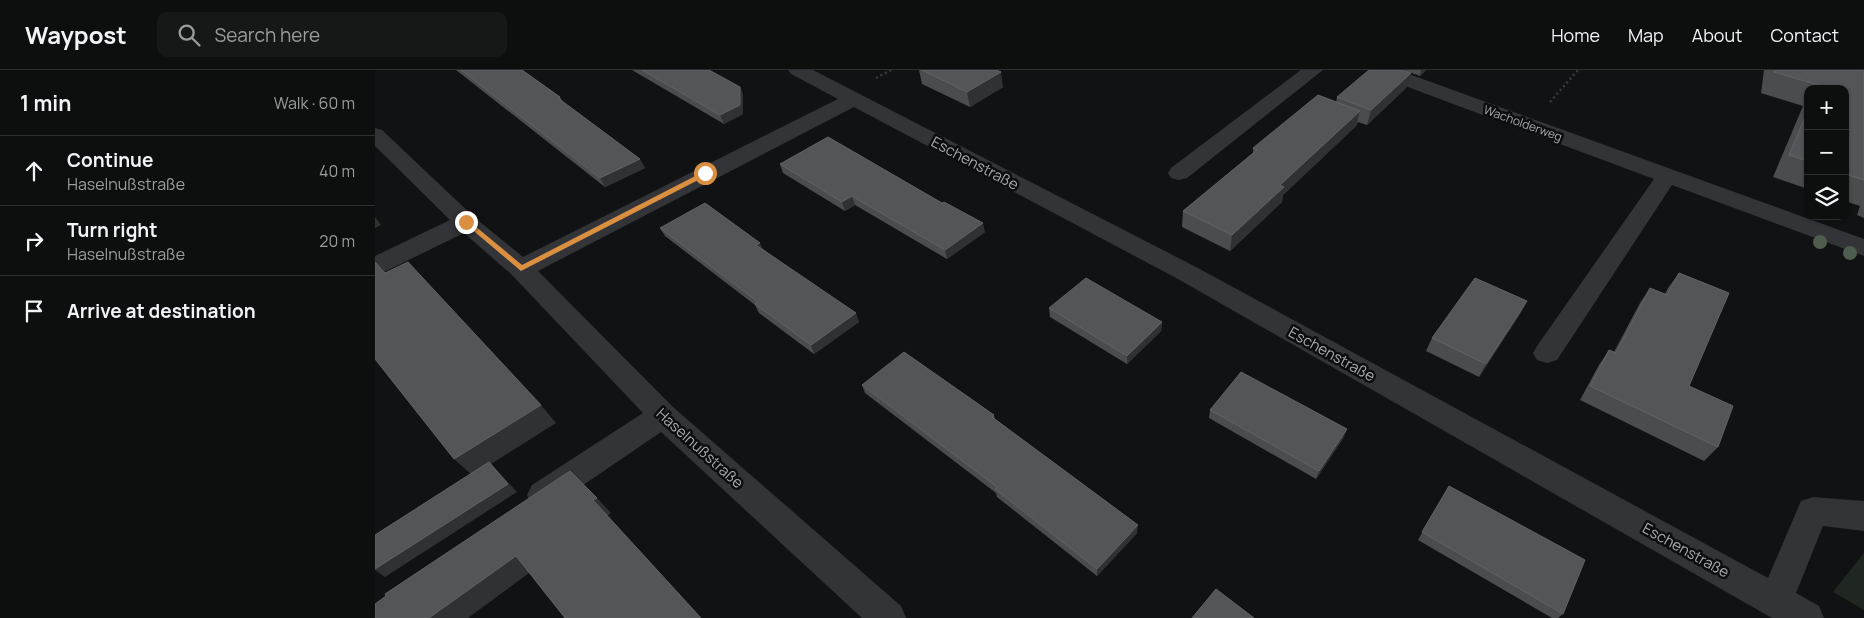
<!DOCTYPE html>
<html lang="en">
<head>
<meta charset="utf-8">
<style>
	body { margin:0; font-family:Manrope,sans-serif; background:#161717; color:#f1f3f6 }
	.controls { position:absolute; right:15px; top:15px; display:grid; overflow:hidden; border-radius:10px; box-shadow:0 1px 4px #0004 }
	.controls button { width:45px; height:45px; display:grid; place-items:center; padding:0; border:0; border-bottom:1px solid #2d2e2e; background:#0d0e0e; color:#f1f3f6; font:25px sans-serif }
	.stop { position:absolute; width:15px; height:15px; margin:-11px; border:4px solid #da8f41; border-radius:50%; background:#fff }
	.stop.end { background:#da8f41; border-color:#fff; box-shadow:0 1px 5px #0008 }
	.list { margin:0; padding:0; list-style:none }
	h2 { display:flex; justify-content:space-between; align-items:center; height:65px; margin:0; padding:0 20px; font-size:21px }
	h2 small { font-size:16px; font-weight:400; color:#9a9c9e }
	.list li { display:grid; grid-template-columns:32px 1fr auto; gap:15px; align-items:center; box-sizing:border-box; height:70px; padding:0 20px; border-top:1px solid #2d2e2e }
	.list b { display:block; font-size:19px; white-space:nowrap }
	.list p { margin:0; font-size:16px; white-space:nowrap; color:#9a9c9e }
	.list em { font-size:16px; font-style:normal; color:#9a9c9e }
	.icon { flex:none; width:28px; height:28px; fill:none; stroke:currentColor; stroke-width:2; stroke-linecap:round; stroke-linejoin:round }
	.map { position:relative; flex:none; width:1489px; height:548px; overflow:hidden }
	header { display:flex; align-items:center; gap:30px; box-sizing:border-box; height:70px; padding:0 25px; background:#0d0e0e; border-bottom:1px solid #2d2e2e }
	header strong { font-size:24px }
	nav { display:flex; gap:28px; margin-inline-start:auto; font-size:18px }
	.search { width:350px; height:45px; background:#161717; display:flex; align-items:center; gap:12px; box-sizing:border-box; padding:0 18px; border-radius:10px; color:#9a9c9e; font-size:19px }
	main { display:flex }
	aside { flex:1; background:#0d0e0e }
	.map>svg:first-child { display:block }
	.green { fill:#202720 }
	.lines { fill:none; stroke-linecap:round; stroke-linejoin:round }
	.path { stroke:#393b3e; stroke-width:2.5; stroke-dasharray:2 3; stroke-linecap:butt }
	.minor { fill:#333437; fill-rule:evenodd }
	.tree { fill:#4e5d4d }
	.wall { fill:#4a4c4e }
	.shaded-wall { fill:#2f3132 }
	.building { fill:#535659; stroke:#606367 }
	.route { fill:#da8f41 }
	.labels { text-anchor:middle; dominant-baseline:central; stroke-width:5; stroke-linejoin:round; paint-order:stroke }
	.far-street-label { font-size:12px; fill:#a4aab1; stroke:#0c0d0e }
	.street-label { font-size:15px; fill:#a4aab1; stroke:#0c0d0e }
</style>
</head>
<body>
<header>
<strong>Waypost</strong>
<div class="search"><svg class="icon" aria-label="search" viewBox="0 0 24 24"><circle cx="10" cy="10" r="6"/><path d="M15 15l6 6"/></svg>Search here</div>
<nav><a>Home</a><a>Map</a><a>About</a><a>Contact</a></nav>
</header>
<main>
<aside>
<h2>1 min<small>Walk · 60 m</small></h2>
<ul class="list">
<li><svg class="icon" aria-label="ahead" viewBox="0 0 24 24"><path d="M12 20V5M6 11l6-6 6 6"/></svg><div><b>Continue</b><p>Haselnußstraße</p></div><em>40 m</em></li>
<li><svg class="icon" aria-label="right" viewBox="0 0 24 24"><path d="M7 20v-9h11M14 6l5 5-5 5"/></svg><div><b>Turn right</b><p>Haselnußstraße</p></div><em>20 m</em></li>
<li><svg class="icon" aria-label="arrive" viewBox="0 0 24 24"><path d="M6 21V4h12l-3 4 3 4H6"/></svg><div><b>Arrive at destination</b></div></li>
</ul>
</aside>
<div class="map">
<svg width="1489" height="548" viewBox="0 0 1489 548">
	<rect width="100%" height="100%" fill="#111213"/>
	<polygon class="green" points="1489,483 1489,540 1458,522"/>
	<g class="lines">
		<g class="path">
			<polyline points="501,8 516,0"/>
			<polyline points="1175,32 1203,0"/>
		</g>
		<g class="minor">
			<polygon points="413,0 438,0 821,197 1393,508 1426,431 1438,427 1489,431 1489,461 1448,456 1421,523 1444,536 1449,548 1397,548 803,209 479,37 163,201 298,337 526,536 531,548 487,548 286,362 179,435 168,439 157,435 152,425 157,415 268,343 137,205 89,163 9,202 0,205 0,186 75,150 0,76 0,58 7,60 99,147 148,187 463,29 416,4"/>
			<polygon points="926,0 948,0 812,108 804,110 796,108 793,103 796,98"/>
			<polygon points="995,0 1023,0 1489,169 1489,186 1297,115 1182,290 1172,293 1162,290 1158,283 1162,276 1279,109 998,4"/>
		</g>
	</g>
	<g class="tree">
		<circle cx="1445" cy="172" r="7"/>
		<circle cx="1475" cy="183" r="7"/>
	</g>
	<g class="wall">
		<polygon points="81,0 147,0 185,27 188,32 270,98 230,117"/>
		<polygon points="257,0 334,0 365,17 368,25 368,44 349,54"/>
		<polygon points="544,0 622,0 628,17 595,37 547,14"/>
		<polygon points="1028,0 1051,0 1045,6"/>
		<polygon points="1389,0 1489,0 1489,148 1482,145 1485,136 1470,131 1470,19 1433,19 1433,119 1398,107 1428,36 1386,23"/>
		<polygon points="1031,18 992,55 983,52 981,56 908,125 907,132 855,181 807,157 808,141 878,83 878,78 961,32 962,27"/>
		<polygon points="405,94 610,162 572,189 480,135 470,141 408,103"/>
		<polygon points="285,158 389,180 484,252 439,284 384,243 380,235 290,166"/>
		<polygon points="1304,203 1314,316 1343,377 1329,391 1205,330 1224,295 1234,280 1239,282 1265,233 1275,218 1290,224 1293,218"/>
		<polygon points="1152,231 1145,244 1104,307 1051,281 1057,268"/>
		<polygon points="674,238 787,252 786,261 752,294 675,247"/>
		<polygon points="487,315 619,345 620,349 762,463 722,506 622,427 621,423 490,323"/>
		<polygon points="835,340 969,367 941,409 834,348"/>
		<polygon points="1074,416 1188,544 1183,548 1177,548 1043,470"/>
	</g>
	<g class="shaded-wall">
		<polygon points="1046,0 1051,0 1045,6"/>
		<polygon points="626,2 628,17 595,37 592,22"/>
		<polygon points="1036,3 1031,18 992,55 996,40"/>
		<polygon points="365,17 368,25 368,44 349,54 345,45"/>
		<polygon points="985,41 981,56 908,125 907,132 855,181 857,165 905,115"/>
		<polygon points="265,89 270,98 230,117 225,108"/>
		<polygon points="477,126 480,135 470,141 467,132"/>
		<polygon points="0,147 6,155 0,158"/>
		<polygon points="608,153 610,162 572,189 570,180"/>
		<polygon points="385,173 389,181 381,175"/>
		<polygon points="1152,231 1145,244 1104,307 1111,294"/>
		<polygon points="481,243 484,252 439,284 436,275"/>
		<polygon points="787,252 786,261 752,294 752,286"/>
		<polygon points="166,335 181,353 116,394 142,422 10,507 0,500 0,499 98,406 79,389"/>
		<polygon points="972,359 969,367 941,409 944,401"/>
		<polygon points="222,428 236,443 232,446 218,430"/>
		<polygon points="763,455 762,463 722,506 722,499"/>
		<polygon points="141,486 158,500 93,548 54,548"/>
	</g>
	<g class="building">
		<polygon points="86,0 147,0 185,27 183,28 265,89 225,108"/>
		<polygon points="267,0 334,0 365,17 365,35 345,45"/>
		<polygon points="547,0 622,0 626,2 592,22"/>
		<polygon points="994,0 1026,0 1036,3 996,40 962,27"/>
		<polygon points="1400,0 1489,0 1489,110 1470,104 1470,19 1442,19 1443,15 1399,2"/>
		<polygon points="943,25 985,41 905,115 909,117 857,165 808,141 882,80 878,78"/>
		<polygon points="1433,40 1433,91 1414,85"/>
		<polygon points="453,67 567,133 569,132 608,153 570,180 477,126 467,132 405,94"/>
		<polygon points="330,133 385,173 381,175 481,243 436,275 380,234 383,232 285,158"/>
		<polygon points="0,192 10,203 33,192 166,335 79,389 0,289"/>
		<polygon points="1304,203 1354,223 1314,316 1358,336 1343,377 1215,316 1234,280 1241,283 1275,218 1292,225"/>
		<polygon points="711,208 787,252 752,286 674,238"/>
		<polygon points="1100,208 1152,231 1111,294 1057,268"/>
		<polygon points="529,282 619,345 617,347 763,455 722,499 620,419 622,417 487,315"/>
		<polygon points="866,302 972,359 944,401 835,340"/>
		<polygon points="114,392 133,414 0,499 0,465"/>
		<polygon points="195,401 222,428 218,430 326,548 190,548 141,486 54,548 0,548 0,534 11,526 10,524"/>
		<polygon points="1074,416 1210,490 1188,544 1047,462"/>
		<polygon points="841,519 879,548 817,548"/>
	</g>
	<polygon class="route" points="330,101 334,103 333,105 146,201 88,152 94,151 147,195"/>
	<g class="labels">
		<g class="far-street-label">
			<text transform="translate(1148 53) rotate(20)">Wacholderweg</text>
		</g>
		<g class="street-label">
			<text transform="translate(600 93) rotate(28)">Eschenstraße</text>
			<text transform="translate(957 284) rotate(29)">Eschenstraße</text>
			<text transform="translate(325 378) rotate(42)">Haselnußstraße</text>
			<text transform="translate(1311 480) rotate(29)">Eschenstraße</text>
		</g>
	</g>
</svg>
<div class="controls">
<button>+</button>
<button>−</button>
<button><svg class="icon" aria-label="layers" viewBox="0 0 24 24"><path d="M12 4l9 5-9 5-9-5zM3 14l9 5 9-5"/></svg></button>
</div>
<div class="stop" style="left:330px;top:103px"></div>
<div class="stop end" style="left:91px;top:152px"></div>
</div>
</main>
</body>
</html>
